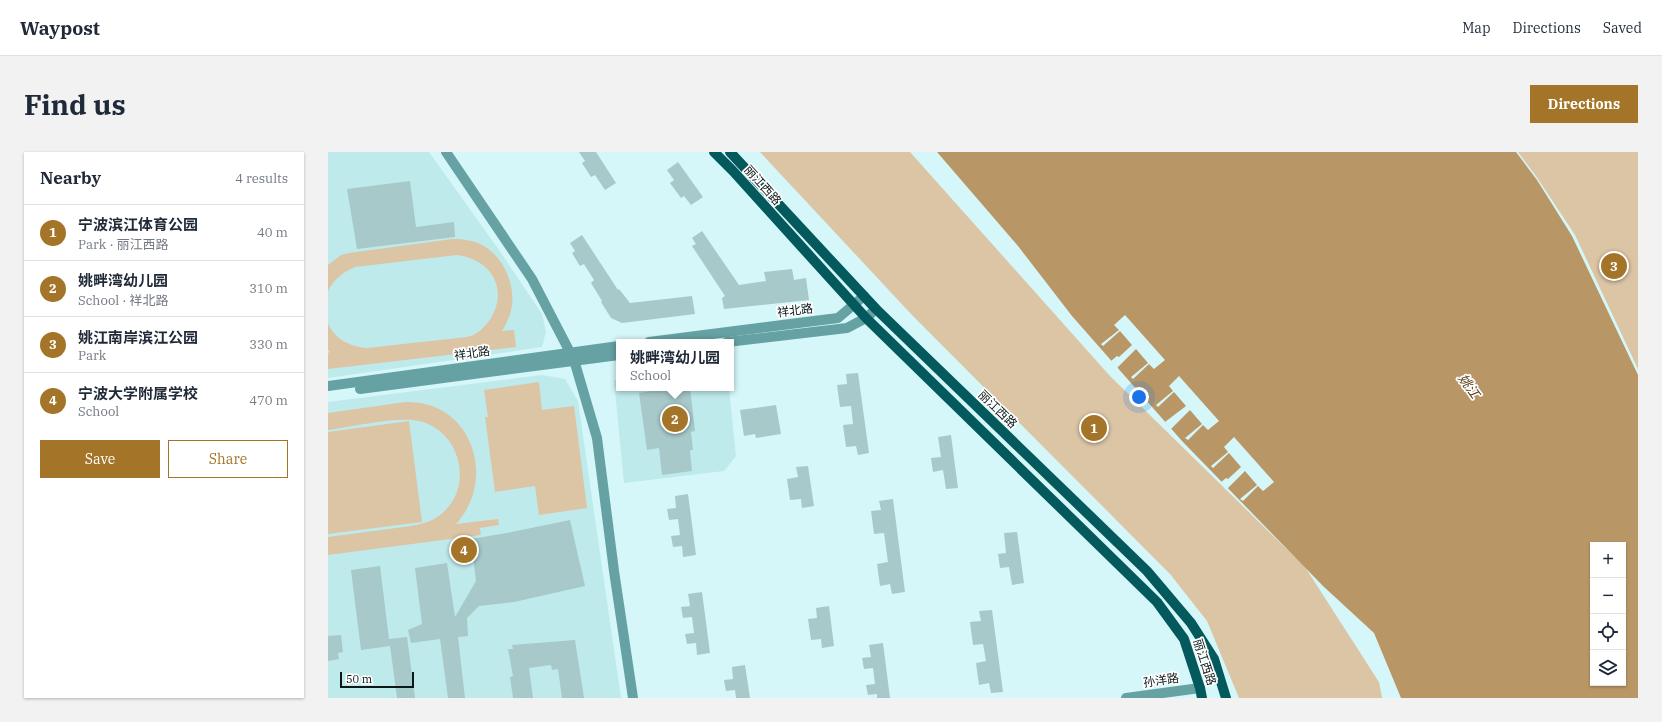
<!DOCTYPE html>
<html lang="en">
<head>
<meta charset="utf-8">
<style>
	body { margin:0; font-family:"IBM Plex Serif","Noto Sans SC",serif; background:#f2f2f3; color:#1f2937 }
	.controls { position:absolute; right:12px; bottom:12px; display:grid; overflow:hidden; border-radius:0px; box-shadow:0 1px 3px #0004 }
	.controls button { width:36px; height:36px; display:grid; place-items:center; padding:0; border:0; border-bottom:1px solid #e0e1e3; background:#fff; color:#1f2937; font:20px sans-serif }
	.scale { position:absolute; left:12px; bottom:10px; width:74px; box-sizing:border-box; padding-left:4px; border:2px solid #0b1718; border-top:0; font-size:11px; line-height:14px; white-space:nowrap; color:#0b1718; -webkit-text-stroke:3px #fff; paint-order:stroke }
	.you { position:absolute; left:811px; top:245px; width:14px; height:14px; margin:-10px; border:3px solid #fff; border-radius:50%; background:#1a73e8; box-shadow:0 0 0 6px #1a73e833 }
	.badge { display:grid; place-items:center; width:26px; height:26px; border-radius:50%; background:#a47528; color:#fff; font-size:13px; font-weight:700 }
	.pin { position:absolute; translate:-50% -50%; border:2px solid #fff; box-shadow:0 1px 4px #0006 }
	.popup { position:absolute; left:288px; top:187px; width:118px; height:52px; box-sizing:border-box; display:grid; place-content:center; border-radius:0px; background:#fff; filter:drop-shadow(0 1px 3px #0005); font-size:13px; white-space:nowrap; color:#747a83 }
	.popup b { font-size:15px; color:#1f2937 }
	.popup::after { content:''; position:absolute; left:50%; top:100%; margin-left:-8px; border:8px solid transparent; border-top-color:#fff }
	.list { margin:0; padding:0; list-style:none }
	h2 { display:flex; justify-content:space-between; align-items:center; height:52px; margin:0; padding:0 16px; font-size:17px }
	h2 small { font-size:13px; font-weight:400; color:#747a83 }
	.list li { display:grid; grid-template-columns:26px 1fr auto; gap:12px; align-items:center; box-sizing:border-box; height:56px; padding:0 16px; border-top:1px solid #e0e1e3 }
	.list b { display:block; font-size:15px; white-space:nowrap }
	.list p { margin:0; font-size:13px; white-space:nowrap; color:#747a83 }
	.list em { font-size:13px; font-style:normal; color:#747a83 }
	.actions { display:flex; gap:8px; padding:12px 16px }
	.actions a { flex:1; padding:9px 0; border:1px solid #a47528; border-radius:0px; text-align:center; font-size:14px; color:#a47528 }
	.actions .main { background:#a47528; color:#fff }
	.icon { flex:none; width:22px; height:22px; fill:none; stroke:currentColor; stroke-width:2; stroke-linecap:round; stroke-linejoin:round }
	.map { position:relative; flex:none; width:1310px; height:546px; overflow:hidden; border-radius:0px }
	header { display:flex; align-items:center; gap:24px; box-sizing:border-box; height:56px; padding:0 20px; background:#fff; border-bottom:1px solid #e0e1e3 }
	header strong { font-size:19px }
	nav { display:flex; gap:22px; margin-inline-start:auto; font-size:14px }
	.intro { display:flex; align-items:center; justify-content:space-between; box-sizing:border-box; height:96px; padding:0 24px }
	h1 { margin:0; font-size:28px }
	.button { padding:10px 18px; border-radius:0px; background:#a47528; color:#fff; font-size:14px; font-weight:700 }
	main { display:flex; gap:24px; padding:0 24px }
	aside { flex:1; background:#fff; border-radius:0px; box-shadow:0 1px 3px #0004 }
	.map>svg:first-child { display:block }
	.built { fill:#beeaec }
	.green { fill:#dcc5a5 }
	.water { fill:#b99665; fill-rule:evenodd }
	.pier { fill:#d5f7f9 }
	.building { fill:#a7c9ca }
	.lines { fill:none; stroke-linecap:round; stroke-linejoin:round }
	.minor { stroke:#66a2a4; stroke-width:10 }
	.major { stroke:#04595c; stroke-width:10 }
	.labels { text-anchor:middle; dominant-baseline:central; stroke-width:3.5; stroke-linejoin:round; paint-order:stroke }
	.street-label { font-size:12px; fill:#0b1718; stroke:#fff }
	.water-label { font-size:13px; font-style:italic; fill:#553d15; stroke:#fff }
</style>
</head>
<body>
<header>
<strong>Waypost</strong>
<nav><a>Map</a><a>Directions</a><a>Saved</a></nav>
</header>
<div class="intro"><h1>Find us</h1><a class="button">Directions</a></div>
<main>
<aside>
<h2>Nearby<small>4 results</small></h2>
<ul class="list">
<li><span class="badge">1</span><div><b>宁波滨江体育公园</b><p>Park · 丽江西路</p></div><em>40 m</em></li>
<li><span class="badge">2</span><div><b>姚畔湾幼儿园</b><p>School · 祥北路</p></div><em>310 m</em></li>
<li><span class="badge">3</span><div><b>姚江南岸滨江公园</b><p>Park</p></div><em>330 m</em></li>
<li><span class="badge">4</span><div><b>宁波大学附属学校</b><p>School</p></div><em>470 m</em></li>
</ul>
<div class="actions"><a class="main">Save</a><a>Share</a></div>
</aside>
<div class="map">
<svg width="1310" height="546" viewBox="0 0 1310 546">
	<rect width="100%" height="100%" fill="#d5f7f9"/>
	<g class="built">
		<polygon points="0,0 101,0 171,98 214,162 218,180 214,195 0,226"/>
		<polygon points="214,223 237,227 250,249 293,546 0,546 0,250"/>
		<polygon points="291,226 291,236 401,236 408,304 396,319 296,331 286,229"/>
	</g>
	<g class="green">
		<polygon points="432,0 582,0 782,224 977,415 1051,530 1054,546 911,546 879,469 842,422 584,163"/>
		<polygon points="1190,0 1310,0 1310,217 1247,83 1210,27"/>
		<path d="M124,87C134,87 145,88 154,93C174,103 187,131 184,153C183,162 179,171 174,179L186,178L188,195L0,217V201L2,200L0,198V171C6,187 23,195 39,196L139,185C149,183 157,175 163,166C181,136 162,107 129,103L27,115C15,120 6,127 0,139V113L13,103L21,101Z"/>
		<polygon points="211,230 214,258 246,254 259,356 211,363 207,334 167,340 157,265 160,265 156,238"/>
		<path d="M77,250C143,247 170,326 128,372L170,367L171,373L152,376L153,383L0,403V385C20,382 40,380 61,377C74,375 89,374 102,369C148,348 138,280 91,269C69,264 23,275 0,278V261Z"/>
		<polygon points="81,269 94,370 0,382 0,280"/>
	</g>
	<path class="water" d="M609,0H1188L1209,28L1244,84L1310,223V546H1073L1046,481L995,434L854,289L744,164L690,94ZM1265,393H1295V531H1265Z"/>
	<g class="pier">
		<polygon points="797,163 837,208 826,217 821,212 805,227 803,225 820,211 808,197 789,216 783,209 789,204 791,205 804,193 792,179 775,194 773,192 791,178 786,173"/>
		<polygon points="851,224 891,269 880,278 875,273 860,288 857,286 874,272 862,258 843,277 837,270 858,254 846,240 830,255 828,253 845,239 841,234"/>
		<polygon points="906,285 946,330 935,339 930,334 915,349 912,347 929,333 917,319 898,338 894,333 892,331 898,326 900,327 913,315 901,301 885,316 883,314 900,300 896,295"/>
	</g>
	<g class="building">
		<polygon points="251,0 268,0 288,31 277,38 267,23 263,25 254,11 257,9"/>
		<polygon points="350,10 375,45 363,53 356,44 353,46 342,31 346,28 339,18"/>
		<polygon points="82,29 88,75 126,70 127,85 29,97 19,37"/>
		<polygon points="374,79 411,133 438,129 436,120 464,117 466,128 478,126 481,148 396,157 394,146 397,144 364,94 368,92 364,86"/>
		<polygon points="254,83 290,138 291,137 302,151 364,144 367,162 294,171 283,166 273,150 274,149 263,131 266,128 256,112 252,114 244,101 247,99 242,91"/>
		<polygon points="530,221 541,301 530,303 528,294 518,295 515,273 525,272 523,254 512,255 509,233 519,232 518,222"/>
		<polygon points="341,236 362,236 367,279 363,280 365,298 362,298 364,319 334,323 331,296 319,298 311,241"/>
		<polygon points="448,253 453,282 428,286 427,282 416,284 412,258"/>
		<polygon points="623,283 630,336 618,337 615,318 605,320 603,306 613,305 610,285"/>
		<polygon points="480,314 486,354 474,356 473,347 462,348 459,327 470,325 468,315"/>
		<polygon points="360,342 368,403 355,405 354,394 345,395 343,384 352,383 350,367 341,368 339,357 348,356 347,344"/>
		<polygon points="565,347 577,440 564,442 562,432 552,434 549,412 560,410 556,381 546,382 543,359 553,358 551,349"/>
		<polygon points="242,368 257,434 186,450 151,454 139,466 140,484 130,485 137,546 120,546 112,487 83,491 80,478 94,472 87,416 119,411 127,465 148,429 143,387 179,381"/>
		<polygon points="689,380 696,431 684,433 681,415 672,416 670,402 678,401 676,381"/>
		<polygon points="52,414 61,487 79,485 87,546 69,546 62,494 33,498 23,418"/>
		<polygon points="374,440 382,501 369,503 368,491 359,492 357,482 366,481 364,465 355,466 353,455 362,454 360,442"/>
		<polygon points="501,454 506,494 494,496 493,487 483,488 480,467 489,466 488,456"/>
		<polygon points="664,458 675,540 663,541 661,531 651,533 648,511 658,509 655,492 645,493 642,470 653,469 651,459"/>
		<polygon points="13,483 15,500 10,501 11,507 0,509 0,484"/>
		<polygon points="247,488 256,546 234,546 230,517 224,518 223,513 201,516 205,546 185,546 182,525 185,524 180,497 185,497 184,493"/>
		<polygon points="555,491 562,546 549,546 549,542 540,543 538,533 547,532 545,516 536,517 534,506 543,505 541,493"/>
		<polygon points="417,513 422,546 408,546 407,538 398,539 396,528 405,527 404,515"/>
	</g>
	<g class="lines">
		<g class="minor">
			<polyline points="118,0 204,127 246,208 269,286 286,419 305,546"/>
			<polyline points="321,190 510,166 536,144"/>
			<polyline points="399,190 519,176 538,166 548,157"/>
			<polyline points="0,234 291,194"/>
			<polyline points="32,237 291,203"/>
			<polyline points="798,546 872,536"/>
		</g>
		<g class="major">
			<polyline points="386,0 405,19 538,166 829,450 856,487 872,536 874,546"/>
			<polyline points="402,0 548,157 819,419 863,471 886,507 898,546"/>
		</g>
	</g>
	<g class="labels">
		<g class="street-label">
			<text transform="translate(435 33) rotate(48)">丽江西路</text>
			<text transform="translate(467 158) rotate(-7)">祥北路</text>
			<text transform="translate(144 201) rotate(-8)">祥北路</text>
			<text transform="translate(670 257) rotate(44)">丽江西路</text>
			<text transform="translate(877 510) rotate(72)">丽江西路</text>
			<text transform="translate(833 528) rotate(-8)">孙洋路</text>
		</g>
		<g class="water-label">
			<text transform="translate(1141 234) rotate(54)">姚江</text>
		</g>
	</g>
</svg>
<div class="controls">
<button>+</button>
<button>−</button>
<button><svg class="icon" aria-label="locate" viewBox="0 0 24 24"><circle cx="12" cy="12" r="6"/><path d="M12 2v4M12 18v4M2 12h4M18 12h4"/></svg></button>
<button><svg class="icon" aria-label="layers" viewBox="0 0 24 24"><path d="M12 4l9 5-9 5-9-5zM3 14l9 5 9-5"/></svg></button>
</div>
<div class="scale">50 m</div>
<div class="you"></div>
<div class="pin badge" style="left:766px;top:276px">1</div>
<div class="pin badge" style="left:347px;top:267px">2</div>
<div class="popup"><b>姚畔湾幼儿园</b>School</div>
<div class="pin badge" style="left:1286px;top:114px">3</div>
<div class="pin badge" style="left:136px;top:398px">4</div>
</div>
</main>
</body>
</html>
